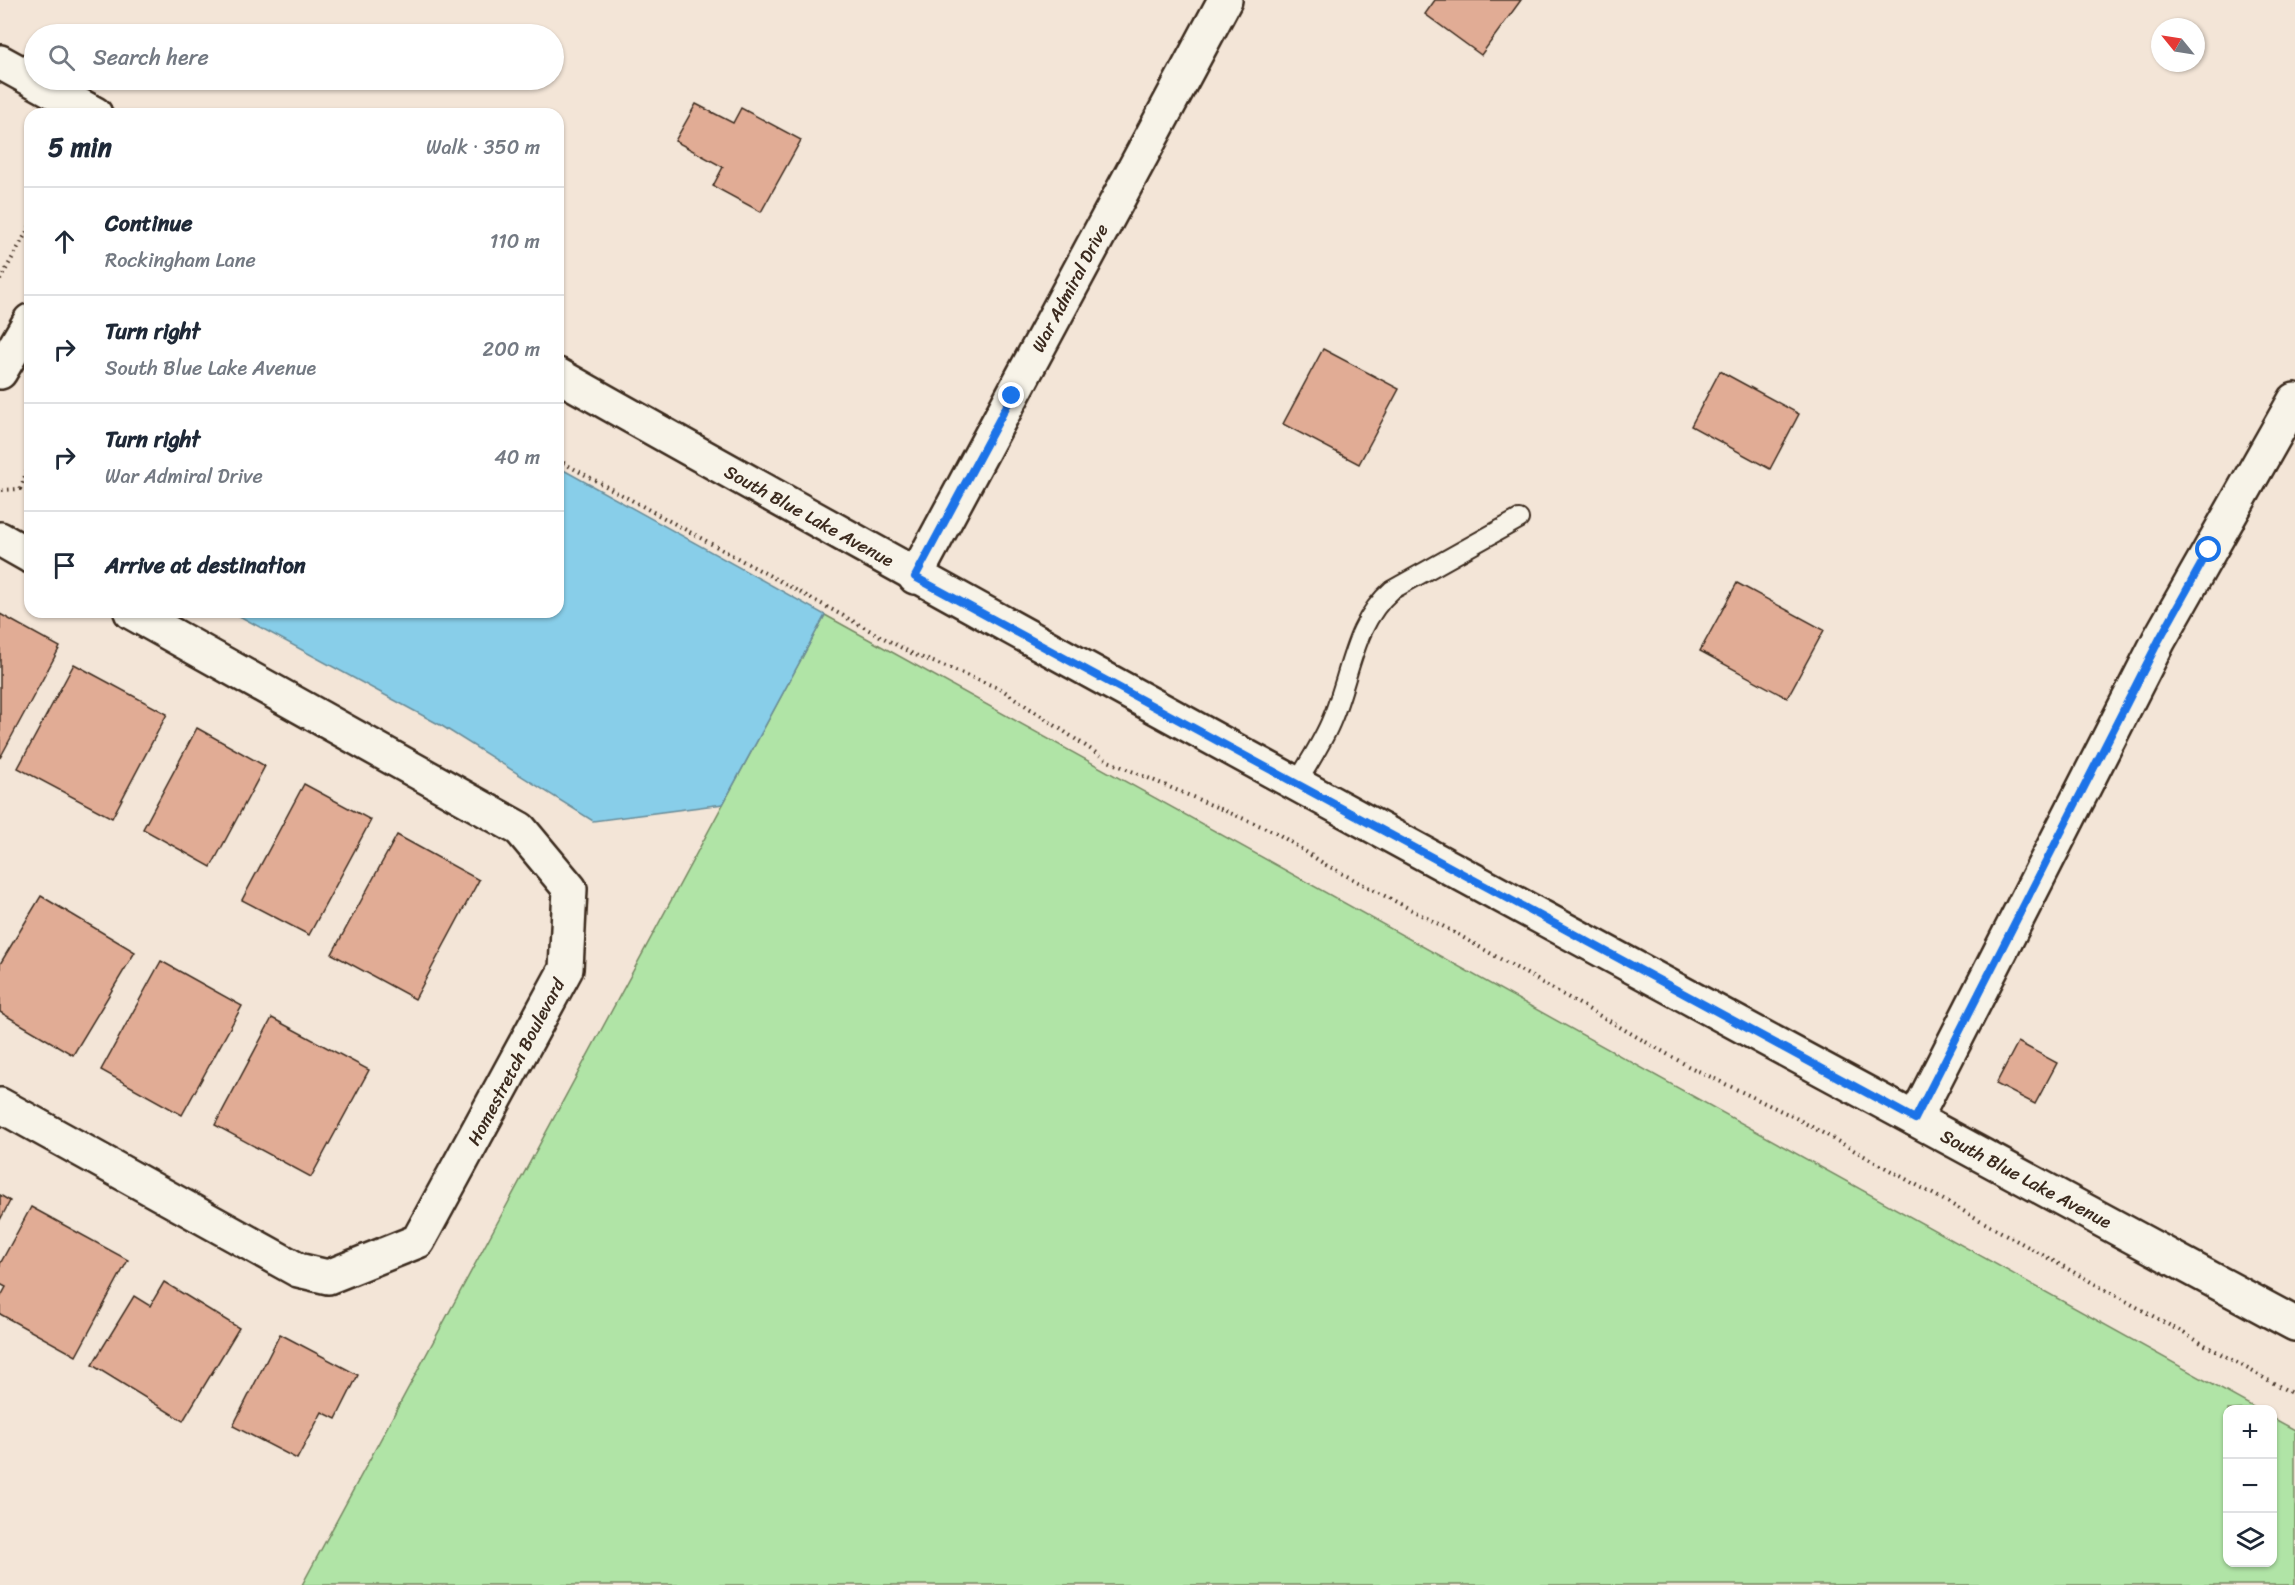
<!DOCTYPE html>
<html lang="en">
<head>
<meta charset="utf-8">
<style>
	body { margin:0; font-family:Sriracha,sans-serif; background:#f6f6f7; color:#1f2937 }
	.controls { position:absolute; right:18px; bottom:18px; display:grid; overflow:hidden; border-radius:12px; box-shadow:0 2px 4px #0004 }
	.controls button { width:54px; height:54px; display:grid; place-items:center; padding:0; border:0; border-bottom:2px solid #e0e1e3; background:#fff; color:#1f2937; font:30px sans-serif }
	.compass { position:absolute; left:2151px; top:18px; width:54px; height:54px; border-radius:50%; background:#fff; box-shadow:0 2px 4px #0004; rotate:300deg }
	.stop { position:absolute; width:18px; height:18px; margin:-14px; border:4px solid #1a73e8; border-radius:50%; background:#fff }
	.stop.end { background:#1a73e8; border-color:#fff; box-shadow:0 2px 6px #0008 }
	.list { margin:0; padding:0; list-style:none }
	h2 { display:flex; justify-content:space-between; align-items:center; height:78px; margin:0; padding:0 24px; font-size:26px }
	h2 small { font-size:20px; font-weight:400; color:#747a83 }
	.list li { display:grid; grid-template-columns:39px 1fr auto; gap:18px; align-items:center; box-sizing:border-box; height:108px; padding:0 24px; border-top:2px solid #e0e1e3 }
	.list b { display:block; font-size:22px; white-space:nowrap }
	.list p { margin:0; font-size:20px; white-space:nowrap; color:#747a83 }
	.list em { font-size:20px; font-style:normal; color:#747a83 }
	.icon { flex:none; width:33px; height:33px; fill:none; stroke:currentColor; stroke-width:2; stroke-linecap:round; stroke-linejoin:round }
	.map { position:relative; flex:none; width:2295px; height:1585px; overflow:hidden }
	.search { position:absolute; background:#fff; box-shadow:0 2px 4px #0004; left:24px; top:24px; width:540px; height:66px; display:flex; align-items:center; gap:15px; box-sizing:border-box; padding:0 21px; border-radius:33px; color:#747a83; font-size:22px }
	.panel { position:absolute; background:#fff; box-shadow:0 2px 4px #0004; left:24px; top:108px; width:540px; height:510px; border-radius:18px }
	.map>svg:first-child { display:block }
	.green { fill:#b0e4a6; stroke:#768762; stroke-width:1.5 }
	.water { fill:#88cee9; stroke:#698c98; stroke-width:1.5 }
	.building { fill:#e1ac95; stroke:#3b2a1e; stroke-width:1.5 }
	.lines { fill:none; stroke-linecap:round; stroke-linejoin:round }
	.service-casing { stroke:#3b2a1e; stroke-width:22 }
	.minor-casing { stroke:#3b2a1e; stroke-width:38 }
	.secondary-casing { stroke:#3b2a1e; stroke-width:38 }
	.path { stroke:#3b2a1e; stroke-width:4; stroke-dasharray:1.5 4.5; stroke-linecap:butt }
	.service { stroke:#f7f3e8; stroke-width:18 }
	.minor { stroke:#f7f3e8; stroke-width:33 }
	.secondary { stroke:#f7f3e8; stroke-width:33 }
	.route { stroke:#1a73e8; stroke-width:8 }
	.labels { text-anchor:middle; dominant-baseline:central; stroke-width:5; stroke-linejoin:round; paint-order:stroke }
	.street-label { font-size:18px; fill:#3b2a1e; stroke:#f7f3e8 }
</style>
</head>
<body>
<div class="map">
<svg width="2295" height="1585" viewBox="0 0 2295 1585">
	<rect width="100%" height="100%" fill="#f3e5d7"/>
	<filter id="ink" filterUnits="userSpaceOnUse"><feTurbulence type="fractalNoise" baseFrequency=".0167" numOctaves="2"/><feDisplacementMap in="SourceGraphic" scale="12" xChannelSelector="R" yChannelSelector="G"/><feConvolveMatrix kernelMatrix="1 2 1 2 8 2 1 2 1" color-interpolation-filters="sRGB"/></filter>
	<g filter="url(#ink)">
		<polygon class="green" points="825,615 2257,1409 2228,1410 2228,1562 2272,1562 2273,1418 2295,1430 2295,1585 302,1585"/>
		<polygon class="water" points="558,467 825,615 723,804 593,821 442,726 232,612 558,612"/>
		<g class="building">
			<polygon points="1435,0 1521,0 1481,55 1425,14"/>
			<polygon points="696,104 733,123 741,108 801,140 761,212 713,186 723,167 675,141"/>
			<polygon points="1323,349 1399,389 1359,464 1283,424"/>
			<polygon points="1720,371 1799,414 1770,469 1691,426"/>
			<polygon points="1737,583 1824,630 1787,698 1700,651"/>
			<polygon points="0,614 60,647 0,758"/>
			<polygon points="74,664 167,714 112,818 18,768"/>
			<polygon points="197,728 265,766 211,867 143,829"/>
			<polygon points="304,784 371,820 309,935 242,900"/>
			<polygon points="397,835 479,880 415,999 332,954"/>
			<polygon points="41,896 135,952 73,1055 0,1012 0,964"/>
			<polygon points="161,961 242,1006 182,1115 101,1070"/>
			<polygon points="272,1018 369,1070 311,1177 215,1125"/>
			<polygon points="2018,1042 2057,1063 2035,1104 1996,1084"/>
			<polygon points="0,1195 10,1201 0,1220"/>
			<polygon points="31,1207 128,1260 76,1356 0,1314 0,1298 6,1287 0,1284 0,1264"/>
			<polygon points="164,1282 239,1328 183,1421 92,1365 134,1296 150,1306"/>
			<polygon points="280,1334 358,1375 336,1419 322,1412 297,1459 233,1426"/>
		</g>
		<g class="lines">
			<defs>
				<path id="service" d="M1296,785C1308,763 1323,742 1332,719C1351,674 1353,624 1392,590L1519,519"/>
				<g id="minor">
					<polyline points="0,372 30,321"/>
					<polyline points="0,539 30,556"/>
					<polyline points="915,577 1225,0"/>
					<polyline points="0,1105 298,1270 328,1277 418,1241 566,969 570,889 520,829 131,612"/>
					<polyline points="1915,1119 2159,640 2295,400"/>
				</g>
				<g id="secondary">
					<polyline points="0,62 95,114"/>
					<path d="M558,375C1133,699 1714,1011 2295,1324"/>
				</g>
			</defs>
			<use href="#service" class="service-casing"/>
			<use href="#minor" class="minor-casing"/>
			<use href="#secondary" class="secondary-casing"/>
			<g class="path">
				<polyline points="0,280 30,226"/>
				<polyline points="558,460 913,654 1001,689 1108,761 1275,832 1326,865 1448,929 1688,1066 1794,1117 2295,1395"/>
				<polyline points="2,490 20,489 30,463"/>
			</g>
			<use href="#service" class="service"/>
			<use href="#minor" class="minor"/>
			<use href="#secondary" class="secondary"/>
		</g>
	</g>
	<g class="lines" filter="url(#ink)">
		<polyline class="route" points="1012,396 915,577 1915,1119 2159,640 2209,550"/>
	</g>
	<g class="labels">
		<g class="street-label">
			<text transform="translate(1070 288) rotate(-62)">War Admiral Drive</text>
			<text transform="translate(809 516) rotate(29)">South Blue Lake Avenue</text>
			<text transform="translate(516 1062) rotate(-62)">Homestretch Boulevard</text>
			<text transform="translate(2026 1179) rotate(28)">South Blue Lake Avenue</text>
		</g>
	</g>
</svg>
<div class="controls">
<button>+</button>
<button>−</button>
<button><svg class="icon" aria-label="layers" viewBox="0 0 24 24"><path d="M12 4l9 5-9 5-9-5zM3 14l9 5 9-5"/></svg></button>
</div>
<svg class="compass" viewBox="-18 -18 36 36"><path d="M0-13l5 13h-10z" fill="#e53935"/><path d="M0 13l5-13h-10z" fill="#747a83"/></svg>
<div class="stop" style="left:2209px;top:550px"></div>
<div class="stop end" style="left:1012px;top:396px"></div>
<div class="search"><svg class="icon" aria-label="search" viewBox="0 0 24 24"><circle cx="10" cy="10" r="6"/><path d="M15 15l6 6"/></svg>Search here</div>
<section class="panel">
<h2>5 min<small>Walk · 350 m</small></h2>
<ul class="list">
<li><svg class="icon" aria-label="ahead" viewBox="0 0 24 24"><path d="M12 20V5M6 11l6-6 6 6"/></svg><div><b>Continue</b><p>Rockingham Lane</p></div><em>110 m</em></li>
<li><svg class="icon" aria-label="right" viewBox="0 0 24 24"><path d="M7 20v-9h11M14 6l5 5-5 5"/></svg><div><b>Turn right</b><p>South Blue Lake Avenue</p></div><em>200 m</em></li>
<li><svg class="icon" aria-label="right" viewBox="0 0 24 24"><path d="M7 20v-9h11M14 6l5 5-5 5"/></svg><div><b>Turn right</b><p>War Admiral Drive</p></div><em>40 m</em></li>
<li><svg class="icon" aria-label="arrive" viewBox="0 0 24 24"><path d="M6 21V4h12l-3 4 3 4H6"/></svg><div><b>Arrive at destination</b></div></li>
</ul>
</section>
</div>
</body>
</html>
